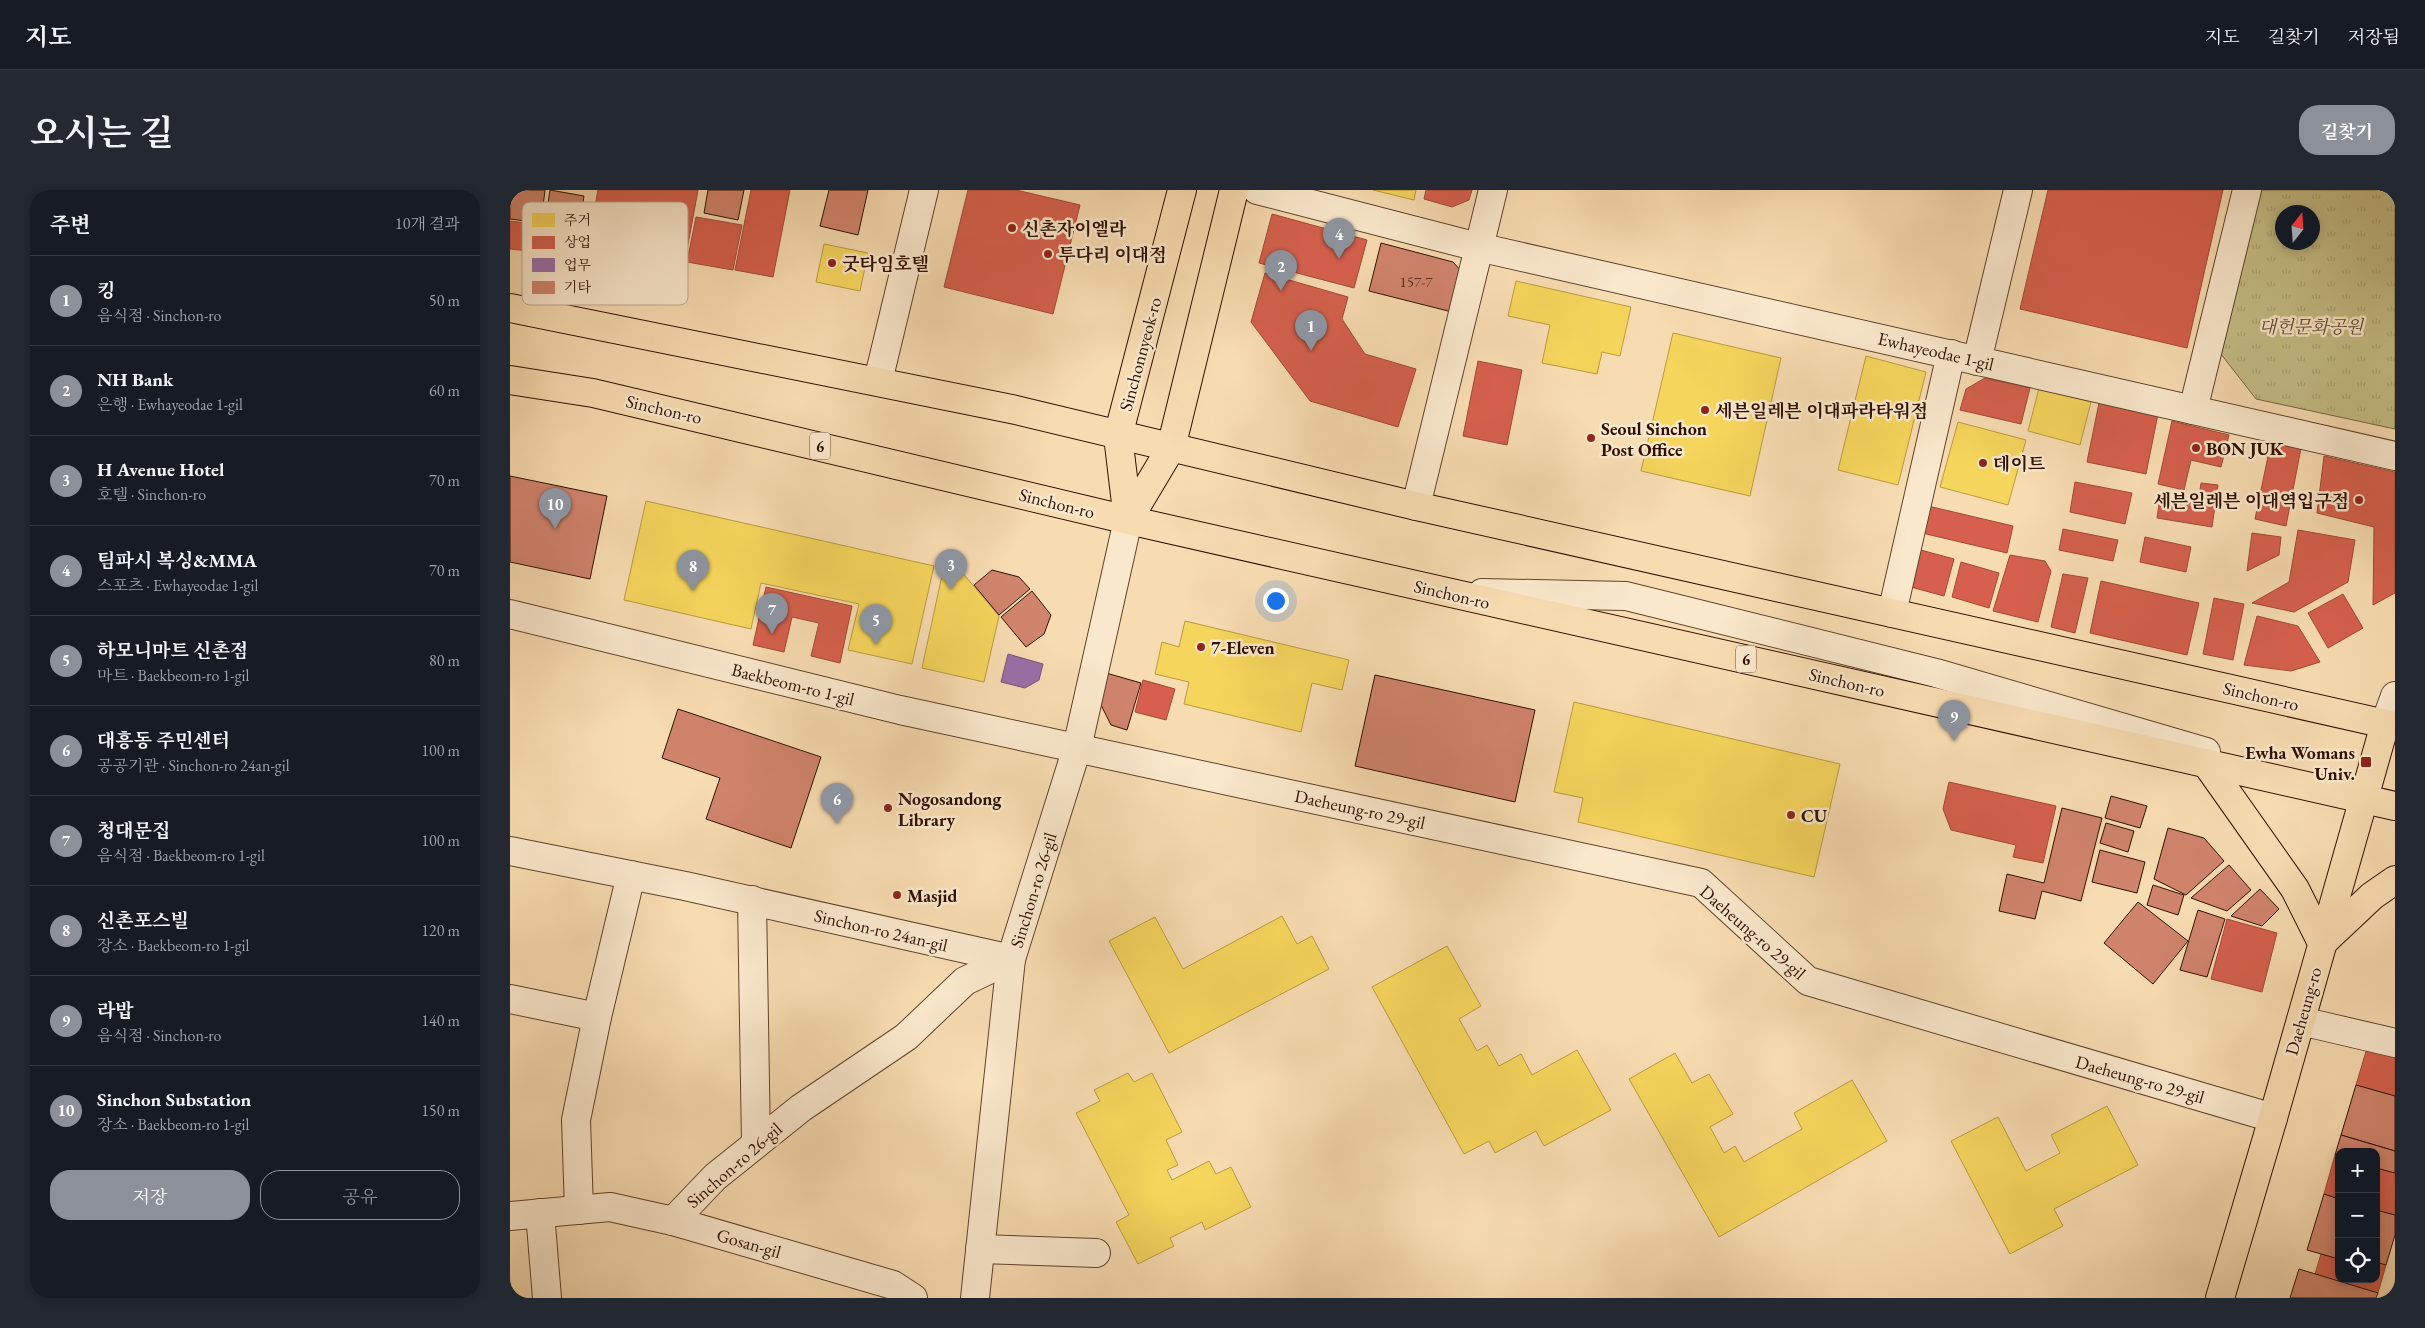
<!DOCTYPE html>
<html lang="ko">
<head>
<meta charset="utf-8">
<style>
	body { margin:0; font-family:"EB Garamond","Noto Serif KR",serif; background:#242831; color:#f1f3f6 }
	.controls { position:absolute; right:15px; bottom:15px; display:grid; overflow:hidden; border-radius:10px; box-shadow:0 2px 12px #0003 }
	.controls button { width:45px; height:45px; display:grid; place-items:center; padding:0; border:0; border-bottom:1px solid #363941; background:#171b24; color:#f1f3f6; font:25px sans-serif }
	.compass { position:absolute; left:1765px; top:15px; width:45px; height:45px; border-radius:50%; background:#171b24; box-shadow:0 2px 12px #0003; rotate:17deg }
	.you { position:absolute; left:765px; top:410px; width:18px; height:18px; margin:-12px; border:4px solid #fff; border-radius:50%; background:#1a73e8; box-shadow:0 0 0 8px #1a73e833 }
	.badge { display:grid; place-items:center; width:32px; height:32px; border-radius:50%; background:#8c9099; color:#fff; font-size:16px; font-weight:700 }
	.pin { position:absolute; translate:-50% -41px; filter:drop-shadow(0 1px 2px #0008) }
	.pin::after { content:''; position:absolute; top:26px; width:18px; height:15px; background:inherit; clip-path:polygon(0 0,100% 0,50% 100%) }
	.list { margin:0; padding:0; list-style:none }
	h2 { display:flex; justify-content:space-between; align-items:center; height:65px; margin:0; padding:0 20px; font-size:21px }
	h2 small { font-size:16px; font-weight:400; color:#9ea1a6 }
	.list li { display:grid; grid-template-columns:32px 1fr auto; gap:15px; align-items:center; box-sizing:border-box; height:90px; padding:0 20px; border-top:1px solid #363941 }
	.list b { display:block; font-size:19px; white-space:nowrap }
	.list p { margin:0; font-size:16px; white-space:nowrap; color:#9ea1a6 }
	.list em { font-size:16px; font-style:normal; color:#9ea1a6 }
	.actions { display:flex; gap:10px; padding:15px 20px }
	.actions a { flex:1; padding:11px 0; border:1px solid #8c9099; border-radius:20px; text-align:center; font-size:18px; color:#8c9099 }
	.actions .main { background:#8c9099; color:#fff }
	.icon { flex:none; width:28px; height:28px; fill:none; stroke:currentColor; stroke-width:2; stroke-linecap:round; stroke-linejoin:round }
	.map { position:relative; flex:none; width:1885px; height:1108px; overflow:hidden; border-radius:20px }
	header { display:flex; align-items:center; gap:30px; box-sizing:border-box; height:70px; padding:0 25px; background:#171b24; border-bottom:1px solid #363941 }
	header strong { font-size:24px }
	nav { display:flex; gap:28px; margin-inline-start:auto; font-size:18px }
	.intro { display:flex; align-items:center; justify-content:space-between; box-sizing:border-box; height:120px; padding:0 30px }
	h1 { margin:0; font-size:35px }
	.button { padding:12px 22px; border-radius:20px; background:#8c9099; color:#fff; font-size:18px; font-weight:700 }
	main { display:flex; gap:30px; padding:0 30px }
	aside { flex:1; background:#171b24; border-radius:20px; box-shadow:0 2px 12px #0003 }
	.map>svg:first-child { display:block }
	.park { fill:url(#park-tufts); stroke:#7a6743; fill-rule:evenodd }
	.homes { fill:#f6d55c; stroke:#ba9a40 }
	.shops { fill:#d6604d; stroke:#a44836 }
	.offices { fill:#9970ab; stroke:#795378 }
	.building { fill:#d1846c; stroke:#2f1000 }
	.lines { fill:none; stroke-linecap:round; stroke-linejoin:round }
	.minor-casing { stroke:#61432c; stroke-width:30 }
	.major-casing { stroke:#2f1000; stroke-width:30 }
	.minor { stroke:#fae8cc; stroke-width:28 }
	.major { stroke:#f8dcb1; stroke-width:28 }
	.poi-dot { fill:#8f2418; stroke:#fae8cc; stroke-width:2 }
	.labels { text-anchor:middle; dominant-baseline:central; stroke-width:5; stroke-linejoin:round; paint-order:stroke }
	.number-label { font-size:15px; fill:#582d1b }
	.shield { fill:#fae8cc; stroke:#6c513d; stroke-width:1 }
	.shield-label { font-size:16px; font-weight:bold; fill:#2f1000 }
	.poi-label { font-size:18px; font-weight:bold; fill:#2f1000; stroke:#fae8cc; text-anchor:start }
	.park-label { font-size:18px; font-style:italic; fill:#644d2f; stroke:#fae8cc }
	.street-label { font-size:18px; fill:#2f1000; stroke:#fae8cc }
	.key { fill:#fae8cc; stroke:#bda78f; stroke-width:1 }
	.key-label { font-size:14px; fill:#2f1000 }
</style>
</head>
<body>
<header>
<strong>지도</strong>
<nav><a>지도</a><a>길찾기</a><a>저장됨</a></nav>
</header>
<div class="intro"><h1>오시는 길</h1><a class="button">길찾기</a></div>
<main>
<aside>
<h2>주변<small>10개 결과</small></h2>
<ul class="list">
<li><span class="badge">1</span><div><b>킹</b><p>음식점 · Sinchon-ro</p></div><em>50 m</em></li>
<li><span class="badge">2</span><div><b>NH Bank</b><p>은행 · Ewhayeodae 1-gil</p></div><em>60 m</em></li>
<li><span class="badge">3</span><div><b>H Avenue Hotel</b><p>호텔 · Sinchon-ro</p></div><em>70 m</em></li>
<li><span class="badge">4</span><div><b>팀파시 복싱&amp;MMA</b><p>스포츠 · Ewhayeodae 1-gil</p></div><em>70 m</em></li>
<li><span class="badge">5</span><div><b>하모니마트 신촌점</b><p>마트 · Baekbeom-ro 1-gil</p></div><em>80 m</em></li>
<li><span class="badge">6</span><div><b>대흥동 주민센터</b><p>공공기관 · Sinchon-ro 24an-gil</p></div><em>100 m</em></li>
<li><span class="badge">7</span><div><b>청대문집</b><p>음식점 · Baekbeom-ro 1-gil</p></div><em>100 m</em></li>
<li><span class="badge">8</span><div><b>신촌포스빌</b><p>장소 · Baekbeom-ro 1-gil</p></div><em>120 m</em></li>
<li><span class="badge">9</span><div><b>라밥</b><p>음식점 · Sinchon-ro</p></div><em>140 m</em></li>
<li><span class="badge">10</span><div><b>Sinchon Substation</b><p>장소 · Baekbeom-ro 1-gil</p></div><em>150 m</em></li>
</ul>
<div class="actions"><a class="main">저장</a><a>공유</a></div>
</aside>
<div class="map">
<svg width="1885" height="1108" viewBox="0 0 1885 1108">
	<defs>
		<pattern id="park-tufts" width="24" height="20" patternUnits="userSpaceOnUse" patternTransform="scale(1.25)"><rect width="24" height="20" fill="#c5be86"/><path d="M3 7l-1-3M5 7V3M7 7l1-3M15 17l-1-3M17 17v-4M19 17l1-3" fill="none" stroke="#aaa272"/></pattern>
	</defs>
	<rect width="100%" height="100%" fill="#f8dcb1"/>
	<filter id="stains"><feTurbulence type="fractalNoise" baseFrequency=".004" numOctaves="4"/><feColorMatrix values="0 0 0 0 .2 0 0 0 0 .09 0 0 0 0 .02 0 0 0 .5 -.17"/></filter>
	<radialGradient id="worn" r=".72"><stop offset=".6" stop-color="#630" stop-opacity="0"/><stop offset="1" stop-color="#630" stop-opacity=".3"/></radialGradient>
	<path class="park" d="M1747,0H1885V239L1746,209L1707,159ZM1772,22H1802V52H1772Z"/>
	<g class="homes">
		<polygon points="863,0 906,0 904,10"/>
		<polygon points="314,54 358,63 350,101 306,92"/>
		<polygon points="1006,91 1121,117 1110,166 1092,162 1087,184 1032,173 1040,135 998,126"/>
		<polygon points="1163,143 1271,168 1240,306 1131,281"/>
		<polygon points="1356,166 1416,182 1388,295 1328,280"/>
		<polygon points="1529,198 1581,212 1570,255 1518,241"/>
		<polygon points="1448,232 1516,250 1498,315 1430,297"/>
		<polygon points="136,311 424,376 402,474 338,460 349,414 251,393 241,439 114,410"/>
		<polygon points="434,376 450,380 489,426 474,492 412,478"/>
		<polygon points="675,431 839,470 832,500 802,493 791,542 674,514 679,492 645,484 652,452 669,457"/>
		<polygon points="1064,512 1330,574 1304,687 1068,632 1073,608 1044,602"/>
		<polygon points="772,726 787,754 802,746 819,779 659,863 599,751 645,727 673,779"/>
		<polygon points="937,756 971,816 949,829 967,861 977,855 989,876 1011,864 1022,885 1067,860 1101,920 1034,956 1026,941 985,963 979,951 954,964 862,797"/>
		<polygon points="1165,863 1182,893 1199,884 1223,924 1200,937 1214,963 1225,956 1234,972 1292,939 1284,923 1342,890 1377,951 1209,1047 1119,889"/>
		<polygon points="618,883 624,892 642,883 672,942 656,950 668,975 657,980 662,990 699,971 706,984 721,977 741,1017 695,1040 692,1032 660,1048 664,1056 628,1074 606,1032 619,1025 566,923 590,911 584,900"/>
		<polygon points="1597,916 1628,975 1544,1019 1553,1036 1500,1064 1441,951 1488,927 1516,981 1550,963 1541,945"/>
	</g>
	<g class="shops">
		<polygon points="88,0 188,0 175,71 78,54"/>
		<polygon points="241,0 280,0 263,87 225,80"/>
		<polygon points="458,0 506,0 570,15 543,124 434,97"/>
		<polygon points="916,0 962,0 959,10 942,17 914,9"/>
		<polygon points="1538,0 1713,0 1677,158 1510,119"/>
		<polygon points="762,24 857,50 844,98 749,73"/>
		<polygon points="186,27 232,35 223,80 177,72"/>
		<polygon points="0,31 32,35 29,62 0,59"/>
		<polygon points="755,83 838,107 832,129 855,164 906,179 888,237 800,211 741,132"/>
		<polygon points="968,171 1012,180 997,255 953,246"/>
		<polygon points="1475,188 1520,198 1511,234 1450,220 1456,199"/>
		<polygon points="1589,213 1648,224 1636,284 1577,272"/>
		<polygon points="1662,231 1719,245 1711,277 1681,270 1674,300 1648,294"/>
		<polygon points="1762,247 1792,253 1776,336 1745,329"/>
		<polygon points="1814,266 1885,282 1885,403 1863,415 1864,337 1807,323"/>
		<polygon points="1565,292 1622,303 1615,334 1560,322"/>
		<polygon points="1691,293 1708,295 1702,337 1647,328 1650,308 1688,314"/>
		<polygon points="1418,316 1503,336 1497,363 1412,343"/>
		<polygon points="1553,339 1608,350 1603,371 1549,360"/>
		<polygon points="1788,340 1845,350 1838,392 1784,422 1742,413 1779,392"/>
		<polygon points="1742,343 1771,347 1769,365 1737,381"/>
		<polygon points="1635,347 1681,357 1676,382 1630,372"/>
		<polygon points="1407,359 1444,369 1434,406 1397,396"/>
		<polygon points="1500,365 1535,371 1541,381 1528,432 1483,421"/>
		<polygon points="1451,372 1489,383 1479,418 1442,407"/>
		<polygon points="1553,384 1578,388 1565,443 1541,437"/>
		<polygon points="1591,391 1689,413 1677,465 1580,443"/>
		<polygon points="256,397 342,416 330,473 301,466 309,433 282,427 274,462 243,455"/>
		<polygon points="1833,404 1853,438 1818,458 1798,423"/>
		<polygon points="1704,408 1734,414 1723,470 1693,464"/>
		<polygon points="1747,426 1788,436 1810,472 1781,481 1734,475"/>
		<polygon points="633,490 665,499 656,530 625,522"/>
		<polygon points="1439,592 1546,616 1533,673 1503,667 1506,655 1441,640 1433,619"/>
		<polygon points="1717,729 1767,743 1752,802 1701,789"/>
		<polygon points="1857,858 1885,866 1885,906 1846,895"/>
		<polygon points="1825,965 1829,966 1829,1009 1814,1004"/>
		<polygon points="1866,978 1885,983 1885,1025 1866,1020"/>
		<polygon points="1811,1064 1829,1069 1829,1089 1866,1089 1866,1072 1876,1075 1868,1103 1805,1084"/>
	</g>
	<polygon class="offices" points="498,464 533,474 529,490 515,498 491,492"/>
	<g class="building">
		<polygon points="0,0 35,0 31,33 0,29"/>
		<polygon points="40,0 74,6 66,57 32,52"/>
		<polygon points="198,0 234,0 228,30 194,23"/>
		<polygon points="319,0 358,0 348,45 310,36"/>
		<polygon points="871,53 943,72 952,82 942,122 859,101"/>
		<polygon points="0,286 97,306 80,389 0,372"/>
		<polygon points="482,380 509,387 520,399 489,425 464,395"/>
		<polygon points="522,401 541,425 534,444 516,457 491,427"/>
		<polygon points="596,483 631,493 617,540 601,535 588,509"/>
		<polygon points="865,485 1025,520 1005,612 845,576"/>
		<polygon points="168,519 311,567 281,658 196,629 210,588 152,568"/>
		<polygon points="1601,606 1637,616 1630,638 1595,628"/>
		<polygon points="1552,618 1592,628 1571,711 1532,701 1525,729 1489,721 1497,684 1534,693"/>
		<polygon points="1596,633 1624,641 1618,662 1590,653"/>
		<polygon points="1658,638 1694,648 1714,671 1676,705 1644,689"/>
		<polygon points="1590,660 1635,672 1627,703 1582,692"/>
		<polygon points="1719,675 1741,700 1717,721 1681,708"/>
		<polygon points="1643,695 1674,705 1668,725 1637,715"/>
		<polygon points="1750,699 1769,719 1752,736 1721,726"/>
		<polygon points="1628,712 1678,751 1643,794 1594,753"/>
		<polygon points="1688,720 1715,729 1697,787 1670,780"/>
		<polygon points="1846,895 1885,906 1885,961 1831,945"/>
		<polygon points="1831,945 1885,961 1885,983 1866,978 1866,962 1829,962 1829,966 1825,965"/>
		<polygon points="1814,1004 1829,1009 1829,1069 1797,1060"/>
		<polygon points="1866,1020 1885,1025 1885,1045 1876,1075 1866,1072"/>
		<polygon points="1789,1079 1868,1103 1866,1108 1780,1108"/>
	</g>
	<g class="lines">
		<defs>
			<g id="minor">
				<polyline points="747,0 968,57 1885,266"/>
				<polyline points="1467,171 1508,0"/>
				<polyline points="368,191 414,0"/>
				<polyline points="1683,220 1737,0"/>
				<polyline points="906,316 983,0"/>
				<polyline points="972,403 1116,406 1426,483 1696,562"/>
				<polyline points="1382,423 1441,164"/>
				<polyline points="0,424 390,520 1191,693 1298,791 1763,928"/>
				<polyline points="1875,534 1885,506"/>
				<polyline points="0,661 175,696 501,769"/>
				<polyline points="242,710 246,954"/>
				<polyline points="0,809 87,827"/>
				<polyline points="1791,831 1885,853"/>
				<polyline points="69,1020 66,930 87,827 121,685"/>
				<polyline points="30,1023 37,1108"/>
				<polyline points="0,1026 100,1017 163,1031 383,1095 403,1108"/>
				<polyline points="163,1031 205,987 291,918 396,847 455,791 501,769"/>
				<polyline points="470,1059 586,1063"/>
				<polyline points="465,1108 501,769 567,558 618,330"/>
			</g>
			<g id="major">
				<polyline points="0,118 506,220 906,316 1885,536"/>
				<polyline points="0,190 83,203 618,330 1885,616"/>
				<polyline points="618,330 661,258 724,0"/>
				<polyline points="618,330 608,246 672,0"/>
				<polyline points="1696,573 1785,699 1812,753 1862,706 1885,690"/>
				<polyline points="1710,1108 1763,928 1875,534"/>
			</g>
		</defs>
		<use href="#minor" class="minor-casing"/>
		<use href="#major" class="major-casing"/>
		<use href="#minor" class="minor"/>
		<use href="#major" class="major"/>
	</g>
	<g class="poi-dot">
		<circle cx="502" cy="38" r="5"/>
		<circle cx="538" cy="64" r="5"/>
		<circle cx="322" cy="73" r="5"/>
		<circle cx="1195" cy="220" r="5"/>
		<circle cx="1081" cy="248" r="5"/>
		<circle cx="1686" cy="258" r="5"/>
		<circle cx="1473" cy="273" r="5"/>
		<circle cx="1849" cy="310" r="5"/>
		<circle cx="691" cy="457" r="5"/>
		<rect x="1850" y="566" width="12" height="12" rx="2.5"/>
		<circle cx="378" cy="618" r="5"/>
		<circle cx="1281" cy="625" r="5"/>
		<circle cx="387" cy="705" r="5"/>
	</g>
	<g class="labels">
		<g class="number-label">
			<text x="906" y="91">157-7</text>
		</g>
		<g class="shield">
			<rect x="300" y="242.5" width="20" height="27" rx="4"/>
			<rect x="1226" y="455.5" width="20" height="27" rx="4"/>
		</g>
		<g class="shield-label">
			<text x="310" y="256">6</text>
			<text x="1236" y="469">6</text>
		</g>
		<g class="poi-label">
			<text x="512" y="38">신촌자이엘라</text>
			<text x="548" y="64">투다리 이대점</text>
			<text x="332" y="73">굿타임호텔</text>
			<text x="1205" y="220">세븐일레븐 이대파라타워점</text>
			<text x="1091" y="238">Seoul Sinchon<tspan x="1091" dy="21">Post Office</tspan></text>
			<text x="1696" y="258">BON JUK</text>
			<text x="1483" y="273">데이트</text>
			<text x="1839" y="310" text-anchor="end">세븐일레븐 이대역입구점</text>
			<text x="701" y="457">7-Eleven</text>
			<text x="1845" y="562" text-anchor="end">Ewha Womans<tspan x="1845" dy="21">Univ.</tspan></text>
			<text x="388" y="608">Nogosandong<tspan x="388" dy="21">Library</tspan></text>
			<text x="1291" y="625">CU</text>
			<text x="397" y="705">Masjid</text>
		</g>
		<g class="park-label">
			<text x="1801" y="136">대헌문화공원</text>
		</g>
		<g class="street-label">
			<text transform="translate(1426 161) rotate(13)">Ewhayeodae 1-gil</text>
			<text transform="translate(630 164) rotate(-75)">Sinchonnyeok-ro</text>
			<text transform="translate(154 219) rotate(13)">Sinchon-ro</text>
			<text transform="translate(547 313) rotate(14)">Sinchon-ro</text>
			<text transform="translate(942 404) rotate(13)">Sinchon-ro</text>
			<text transform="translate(1337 492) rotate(13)">Sinchon-ro</text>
			<text transform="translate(283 494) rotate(14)">Baekbeom-ro 1-gil</text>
			<text transform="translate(1751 506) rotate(13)">Sinchon-ro</text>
			<text transform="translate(850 619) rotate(12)">Daeheung-ro 29-gil</text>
			<text transform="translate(523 700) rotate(-73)">Sinchon-ro 26-gil</text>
			<text transform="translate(371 740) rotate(13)">Sinchon-ro 24an-gil</text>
			<text transform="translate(1243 742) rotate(41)">Daeheung-ro 29-gil</text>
			<text transform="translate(1793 821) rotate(-74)">Daeheung-ro</text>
			<text transform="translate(1630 889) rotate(16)">Daeheung-ro 29-gil</text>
			<text transform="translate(224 975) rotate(-41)">Sinchon-ro 26-gil</text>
			<text transform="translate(239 1053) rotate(16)">Gosan-gil</text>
		</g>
	</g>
	<rect x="12" y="12" width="166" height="103" rx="8" class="key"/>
	<rect x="22" y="23" width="23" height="14" fill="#f6d55c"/>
	<rect x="22" y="46" width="23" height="13" fill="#d6604d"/>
	<rect x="22" y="68" width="23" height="14" fill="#9970ab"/>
	<rect x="22" y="91" width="23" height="13" fill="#d1846c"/>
	<g class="key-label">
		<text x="54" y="35">주거</text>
		<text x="54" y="57">상업</text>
		<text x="54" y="80">업무</text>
		<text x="54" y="102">기타</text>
	</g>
	<rect width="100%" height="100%" filter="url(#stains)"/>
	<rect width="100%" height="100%" fill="url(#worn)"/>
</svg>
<div class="controls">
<button>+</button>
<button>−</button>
<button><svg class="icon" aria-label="locate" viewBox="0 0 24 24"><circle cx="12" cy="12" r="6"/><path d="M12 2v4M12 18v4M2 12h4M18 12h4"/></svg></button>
</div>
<svg class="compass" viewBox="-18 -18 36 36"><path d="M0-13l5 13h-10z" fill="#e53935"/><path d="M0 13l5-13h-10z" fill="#9ea1a6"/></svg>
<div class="you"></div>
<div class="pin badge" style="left:801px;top:161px">1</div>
<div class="pin badge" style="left:771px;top:101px">2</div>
<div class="pin badge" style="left:441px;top:400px">3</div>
<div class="pin badge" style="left:829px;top:69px">4</div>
<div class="pin badge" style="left:366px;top:455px">5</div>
<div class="pin badge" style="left:327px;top:634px">6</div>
<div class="pin badge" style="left:262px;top:444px">7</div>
<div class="pin badge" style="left:183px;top:401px">8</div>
<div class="pin badge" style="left:1444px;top:551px">9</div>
<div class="pin badge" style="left:45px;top:339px">10</div>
</div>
</main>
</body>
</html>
